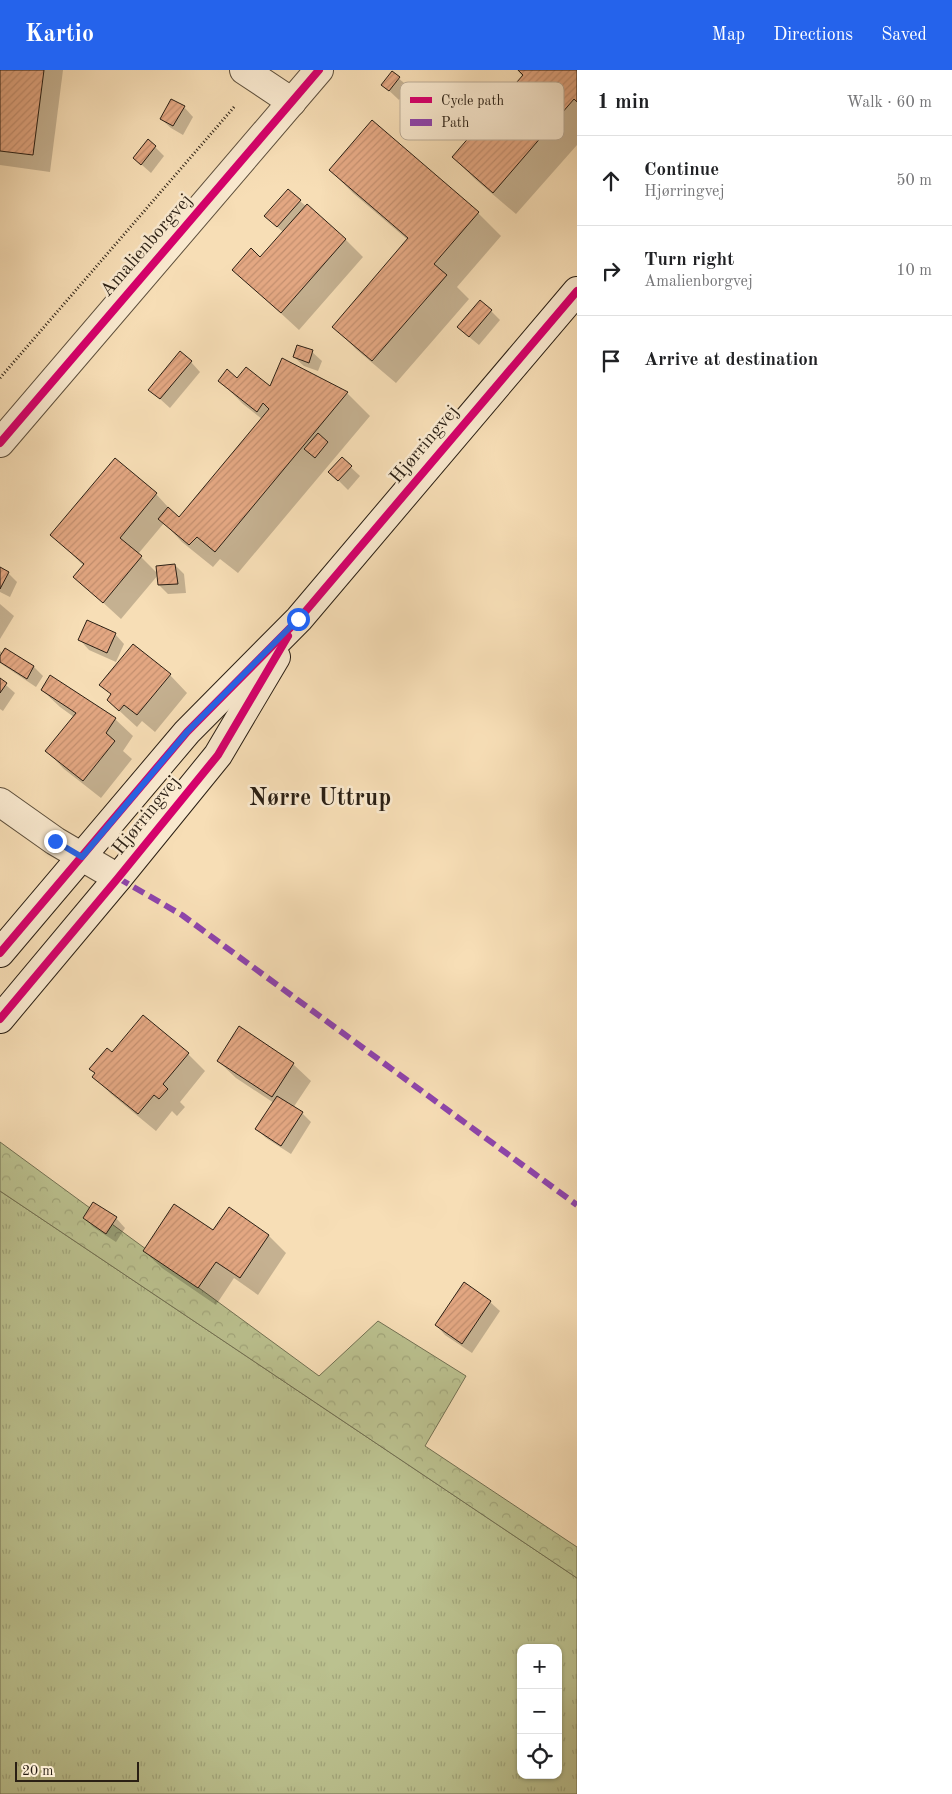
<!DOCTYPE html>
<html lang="en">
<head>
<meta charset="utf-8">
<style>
	body { margin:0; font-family:"Old Standard TT",serif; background:#f2f2f2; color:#202124 }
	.controls { position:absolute; right:15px; bottom:15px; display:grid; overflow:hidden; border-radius:10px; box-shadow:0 1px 4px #0004 }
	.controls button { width:45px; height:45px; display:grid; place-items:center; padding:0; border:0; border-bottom:1px solid #e0e0e0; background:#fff; color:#202124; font:25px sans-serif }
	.scale { position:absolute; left:15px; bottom:12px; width:124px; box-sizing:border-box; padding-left:5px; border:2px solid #2a1f14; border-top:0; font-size:14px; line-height:18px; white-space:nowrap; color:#2a1f14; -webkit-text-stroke:4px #faead0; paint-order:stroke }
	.stop { position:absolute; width:15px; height:15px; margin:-11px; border:4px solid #2563eb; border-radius:50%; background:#fff }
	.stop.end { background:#2563eb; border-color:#fff; box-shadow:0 1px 5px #0008 }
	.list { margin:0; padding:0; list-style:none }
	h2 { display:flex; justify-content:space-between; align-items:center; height:65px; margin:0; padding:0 20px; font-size:21px }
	h2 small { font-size:16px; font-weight:400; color:#757577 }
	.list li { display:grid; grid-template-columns:32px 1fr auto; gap:15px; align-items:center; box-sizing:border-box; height:90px; padding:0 20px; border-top:1px solid #e0e0e0 }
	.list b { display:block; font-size:19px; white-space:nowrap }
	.list p { margin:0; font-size:16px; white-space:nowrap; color:#757577 }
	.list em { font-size:16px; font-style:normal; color:#757577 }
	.icon { flex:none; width:28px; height:28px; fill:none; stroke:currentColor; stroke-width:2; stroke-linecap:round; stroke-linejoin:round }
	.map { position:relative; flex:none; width:577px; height:1724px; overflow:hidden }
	header { display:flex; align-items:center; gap:30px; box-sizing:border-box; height:70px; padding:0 25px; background:#2563eb; color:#fff }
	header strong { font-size:24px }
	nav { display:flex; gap:28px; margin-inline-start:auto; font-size:18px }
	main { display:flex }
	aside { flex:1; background:#fff }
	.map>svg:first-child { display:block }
	.grass { fill:url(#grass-tufts); stroke:#727052; fill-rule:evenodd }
	.forest { fill:url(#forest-crowns); stroke:#727052 }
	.shadow { fill:#0003 }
	.building { fill:url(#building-hatch); stroke:#2a1f14 }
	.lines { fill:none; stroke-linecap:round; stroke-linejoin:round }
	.street-casing { stroke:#5d4f3c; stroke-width:30 }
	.secondary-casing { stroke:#2a1f14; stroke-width:30 }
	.path { stroke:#2a1f14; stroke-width:3; stroke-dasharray:1 2.5; stroke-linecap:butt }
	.street { stroke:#faead0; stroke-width:28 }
	.secondary { stroke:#faead0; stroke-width:28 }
	.quiet { stroke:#8e44ad; stroke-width:6; stroke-dasharray:12 6; stroke-linecap:butt }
	.cycleway-casing { stroke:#faead0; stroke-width:11 }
	.cycleway { stroke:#d6006c; stroke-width:8 }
	.route { stroke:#2563eb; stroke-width:6 }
	.labels { text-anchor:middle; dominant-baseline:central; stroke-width:5; stroke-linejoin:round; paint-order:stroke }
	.street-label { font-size:19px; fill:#2a1f14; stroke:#faead0 }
	.district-label { font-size:24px; font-weight:bold; fill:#2a1f14; stroke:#faead0 }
	.key { fill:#faead0; stroke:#bcad98; stroke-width:1 }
	.key-label { font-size:14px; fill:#2a1f14 }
</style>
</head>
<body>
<header>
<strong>Kartio</strong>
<nav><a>Map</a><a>Directions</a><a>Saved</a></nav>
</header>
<main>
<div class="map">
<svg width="577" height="1724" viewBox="0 0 577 1724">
	<defs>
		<pattern id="grass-tufts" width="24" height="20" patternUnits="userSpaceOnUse" patternTransform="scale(1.25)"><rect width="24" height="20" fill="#bbc18f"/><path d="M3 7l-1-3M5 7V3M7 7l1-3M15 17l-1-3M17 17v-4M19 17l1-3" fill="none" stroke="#a1a57a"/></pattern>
		<pattern id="forest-crowns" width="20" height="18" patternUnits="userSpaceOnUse" patternTransform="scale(1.25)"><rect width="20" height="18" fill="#bbc18f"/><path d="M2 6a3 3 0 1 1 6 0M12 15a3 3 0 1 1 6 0" fill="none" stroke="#a1a57a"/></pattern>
		<pattern id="building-hatch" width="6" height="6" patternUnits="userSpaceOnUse" patternTransform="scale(1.25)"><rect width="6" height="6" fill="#e3a782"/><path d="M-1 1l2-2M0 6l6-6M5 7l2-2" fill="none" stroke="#c38f6f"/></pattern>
	</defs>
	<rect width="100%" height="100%" fill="#f7deb6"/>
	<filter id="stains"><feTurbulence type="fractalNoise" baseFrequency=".004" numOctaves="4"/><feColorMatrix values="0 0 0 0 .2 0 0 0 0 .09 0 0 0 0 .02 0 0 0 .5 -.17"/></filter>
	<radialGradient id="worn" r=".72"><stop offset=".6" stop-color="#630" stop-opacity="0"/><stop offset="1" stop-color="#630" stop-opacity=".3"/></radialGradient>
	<path class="grass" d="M0,1121L577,1508V1724H0ZM521,1578H558V1705H521Z"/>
	<polygon class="forest" points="0,1072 319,1306 378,1251 466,1306 425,1376 577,1477 577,1508 0,1121"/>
	<g class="shadow">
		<polygon points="0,0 63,0 50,102 0,95"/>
		<polygon points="517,0 577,0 577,75 516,144 476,110 453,87 523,7"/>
		<polygon points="392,3 409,17 399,30 383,15"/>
		<polygon points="184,37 193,47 183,65 171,58 161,49"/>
		<polygon points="372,52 478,143 501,166 457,217 469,229 396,313 357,280 334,257 408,170 353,123 330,100"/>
		<polygon points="155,77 164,86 151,103 134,88"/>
		<polygon points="288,121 346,170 363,187 299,260 234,200 261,188 283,162 275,155"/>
		<polygon points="491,241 500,250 479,275 468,266"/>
		<polygon points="312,282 322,291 318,301 304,296 294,287"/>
		<polygon points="282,289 347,323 370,346 238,503 220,489 213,497 182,472 164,453 138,484 158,504 175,495 184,504 186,523 168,524 159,515 158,505 121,549 75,507 84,496 52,465 115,390 156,424 179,449 262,349 243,334 220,311 237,310 271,318"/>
		<polygon points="191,292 200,302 170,338 149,319"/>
		<polygon points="342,389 360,406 348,420 330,402"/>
		<polygon points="0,499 8,503 17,512 10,527 0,522"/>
		<polygon points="0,534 14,546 0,569"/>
		<polygon points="115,564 124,574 116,592 89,580 80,570"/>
		<polygon points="0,581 3,584 34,597 43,606 36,617 0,593"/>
		<polygon points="170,605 187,623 155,662 142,651 137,657 126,647 108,630 112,625 101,614"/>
		<polygon points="0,610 15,623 3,641 0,639"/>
		<polygon points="42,620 115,649 133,666 123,681 132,689 101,728 64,699 47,681 74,647 60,637"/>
		<polygon points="188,984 205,1001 180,1032 185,1037 177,1046 172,1041 156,1061 111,1024 94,1007"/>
		<polygon points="218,991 293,994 311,1011 293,1038 302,1043 311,1052 291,1084 266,1068 257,1059 274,1033 236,1008"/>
		<polygon points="229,1139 269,1166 286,1183 258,1225 234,1208 216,1235 162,1198 144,1181 213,1162"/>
		<polygon points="84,1147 116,1148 125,1158 116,1172 93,1157"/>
		<polygon points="490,1232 500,1241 472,1283 445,1265 436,1255"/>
	</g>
	<g class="building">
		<polygon points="0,0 44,0 33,85 0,81"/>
		<polygon points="518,0 577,0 577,32 574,29 493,123 452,87 523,5"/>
		<polygon points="392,1 400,7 389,21 381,15"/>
		<polygon points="171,29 185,36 173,56 160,49"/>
		<polygon points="372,50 479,142 434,194 447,205 372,291 332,257 408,168 329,100"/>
		<polygon points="148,69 156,76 141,95 133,88"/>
		<polygon points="288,119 301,130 277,157 264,146"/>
		<polygon points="307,134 346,169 281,243 232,200 251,178 260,187"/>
		<polygon points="480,230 492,240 469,267 457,257"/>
		<polygon points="297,275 313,280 309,293 293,287"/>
		<polygon points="180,281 192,291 160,329 148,320"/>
		<polygon points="282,288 348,322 215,482 197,467 189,475 158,449 168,437 179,447 269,339 263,333 257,342 218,311 227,299 237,308 246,297 270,316"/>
		<polygon points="318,363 328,372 315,388 304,379"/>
		<polygon points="342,387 352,396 338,411 328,402"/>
		<polygon points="115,388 157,423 120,468 142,486 103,533 73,507 84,494 50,465"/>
		<polygon points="175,494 178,514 158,515 156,496"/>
		<polygon points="0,497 9,502 0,519"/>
		<polygon points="87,550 116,563 107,583 78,570"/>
		<polygon points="133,574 171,604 137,645 124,635 119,641 107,630 111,624 99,615"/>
		<polygon points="5,578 34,596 27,609 0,592 0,586"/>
		<polygon points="50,605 116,648 106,663 115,671 83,711 45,681 76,643 41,620"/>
		<polygon points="0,608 7,613 0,623"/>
		<polygon points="143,945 189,983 163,1014 168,1019 159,1029 154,1025 138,1044 92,1007 95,1003 89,999 107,978 112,982"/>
		<polygon points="239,956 294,993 272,1027 217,991"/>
		<polygon points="277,1026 303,1042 281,1076 255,1059"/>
		<polygon points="93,1132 117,1147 106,1164 83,1148"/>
		<polygon points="174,1134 213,1160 229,1137 269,1165 240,1208 216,1192 198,1218 143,1181"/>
		<polygon points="464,1212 491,1231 462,1274 435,1255"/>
	</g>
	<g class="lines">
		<defs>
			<g id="street">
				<polyline points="244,0 292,32"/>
				<polyline points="0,373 319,0"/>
				<polyline points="0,732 55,771 118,808"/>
			</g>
			<g id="secondary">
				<polyline points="0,883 187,662 299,549 577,221"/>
				<polyline points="0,949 118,808 218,685 276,587"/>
			</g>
		</defs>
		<use href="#street" class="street-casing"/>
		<use href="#secondary" class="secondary-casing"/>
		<polyline class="path" points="0,308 235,36"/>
		<use href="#street" class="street"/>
		<use href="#secondary" class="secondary"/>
		<polyline class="quiet" points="118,808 182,845 577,1135"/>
		<defs>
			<g id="cycleway">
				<polyline points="0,373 319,0"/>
				<polyline points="0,883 187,662 299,549 577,221"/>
				<polyline points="0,949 118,808 218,685 288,566"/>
			</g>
		</defs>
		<use href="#cycleway" class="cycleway-casing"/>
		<use href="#cycleway" class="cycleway"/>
	</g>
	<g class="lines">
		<polyline class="route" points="55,771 82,787 187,662 298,549"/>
	</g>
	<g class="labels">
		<g class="street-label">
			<text transform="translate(147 176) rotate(-49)">Amalienborgvej</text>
			<text transform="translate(425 375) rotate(-50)">Hjørringvej</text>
			<text transform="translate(147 746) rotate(-51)">Hjørringvej</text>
		</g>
		<g class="district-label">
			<text x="320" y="729">Nørre Uttrup</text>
		</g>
	</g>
	<rect x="400" y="12" width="164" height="58" rx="8" class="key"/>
	<rect x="410" y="27" width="22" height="6" fill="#d6006c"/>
	<rect x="410" y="49" width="22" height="7" fill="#8e44ad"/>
	<g class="key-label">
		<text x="441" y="35">Cycle path</text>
		<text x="441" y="57">Path</text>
	</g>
	<rect width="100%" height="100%" filter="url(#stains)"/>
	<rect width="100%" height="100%" fill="url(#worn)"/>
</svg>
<div class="controls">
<button>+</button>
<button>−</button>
<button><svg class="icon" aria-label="locate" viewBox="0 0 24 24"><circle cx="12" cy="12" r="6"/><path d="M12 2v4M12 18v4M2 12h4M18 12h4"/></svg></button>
</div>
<div class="scale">20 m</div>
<div class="stop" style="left:298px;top:549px"></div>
<div class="stop end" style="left:55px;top:771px"></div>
</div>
<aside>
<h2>1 min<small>Walk · 60 m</small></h2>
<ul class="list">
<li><svg class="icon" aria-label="ahead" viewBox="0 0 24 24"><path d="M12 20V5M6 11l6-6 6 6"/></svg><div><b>Continue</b><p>Hjørringvej</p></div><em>50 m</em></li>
<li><svg class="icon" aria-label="right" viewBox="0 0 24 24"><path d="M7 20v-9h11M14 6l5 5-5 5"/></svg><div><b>Turn right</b><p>Amalienborgvej</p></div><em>10 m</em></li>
<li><svg class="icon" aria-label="arrive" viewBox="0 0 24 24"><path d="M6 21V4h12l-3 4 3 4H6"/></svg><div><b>Arrive at destination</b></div></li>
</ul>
</aside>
</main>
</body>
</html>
